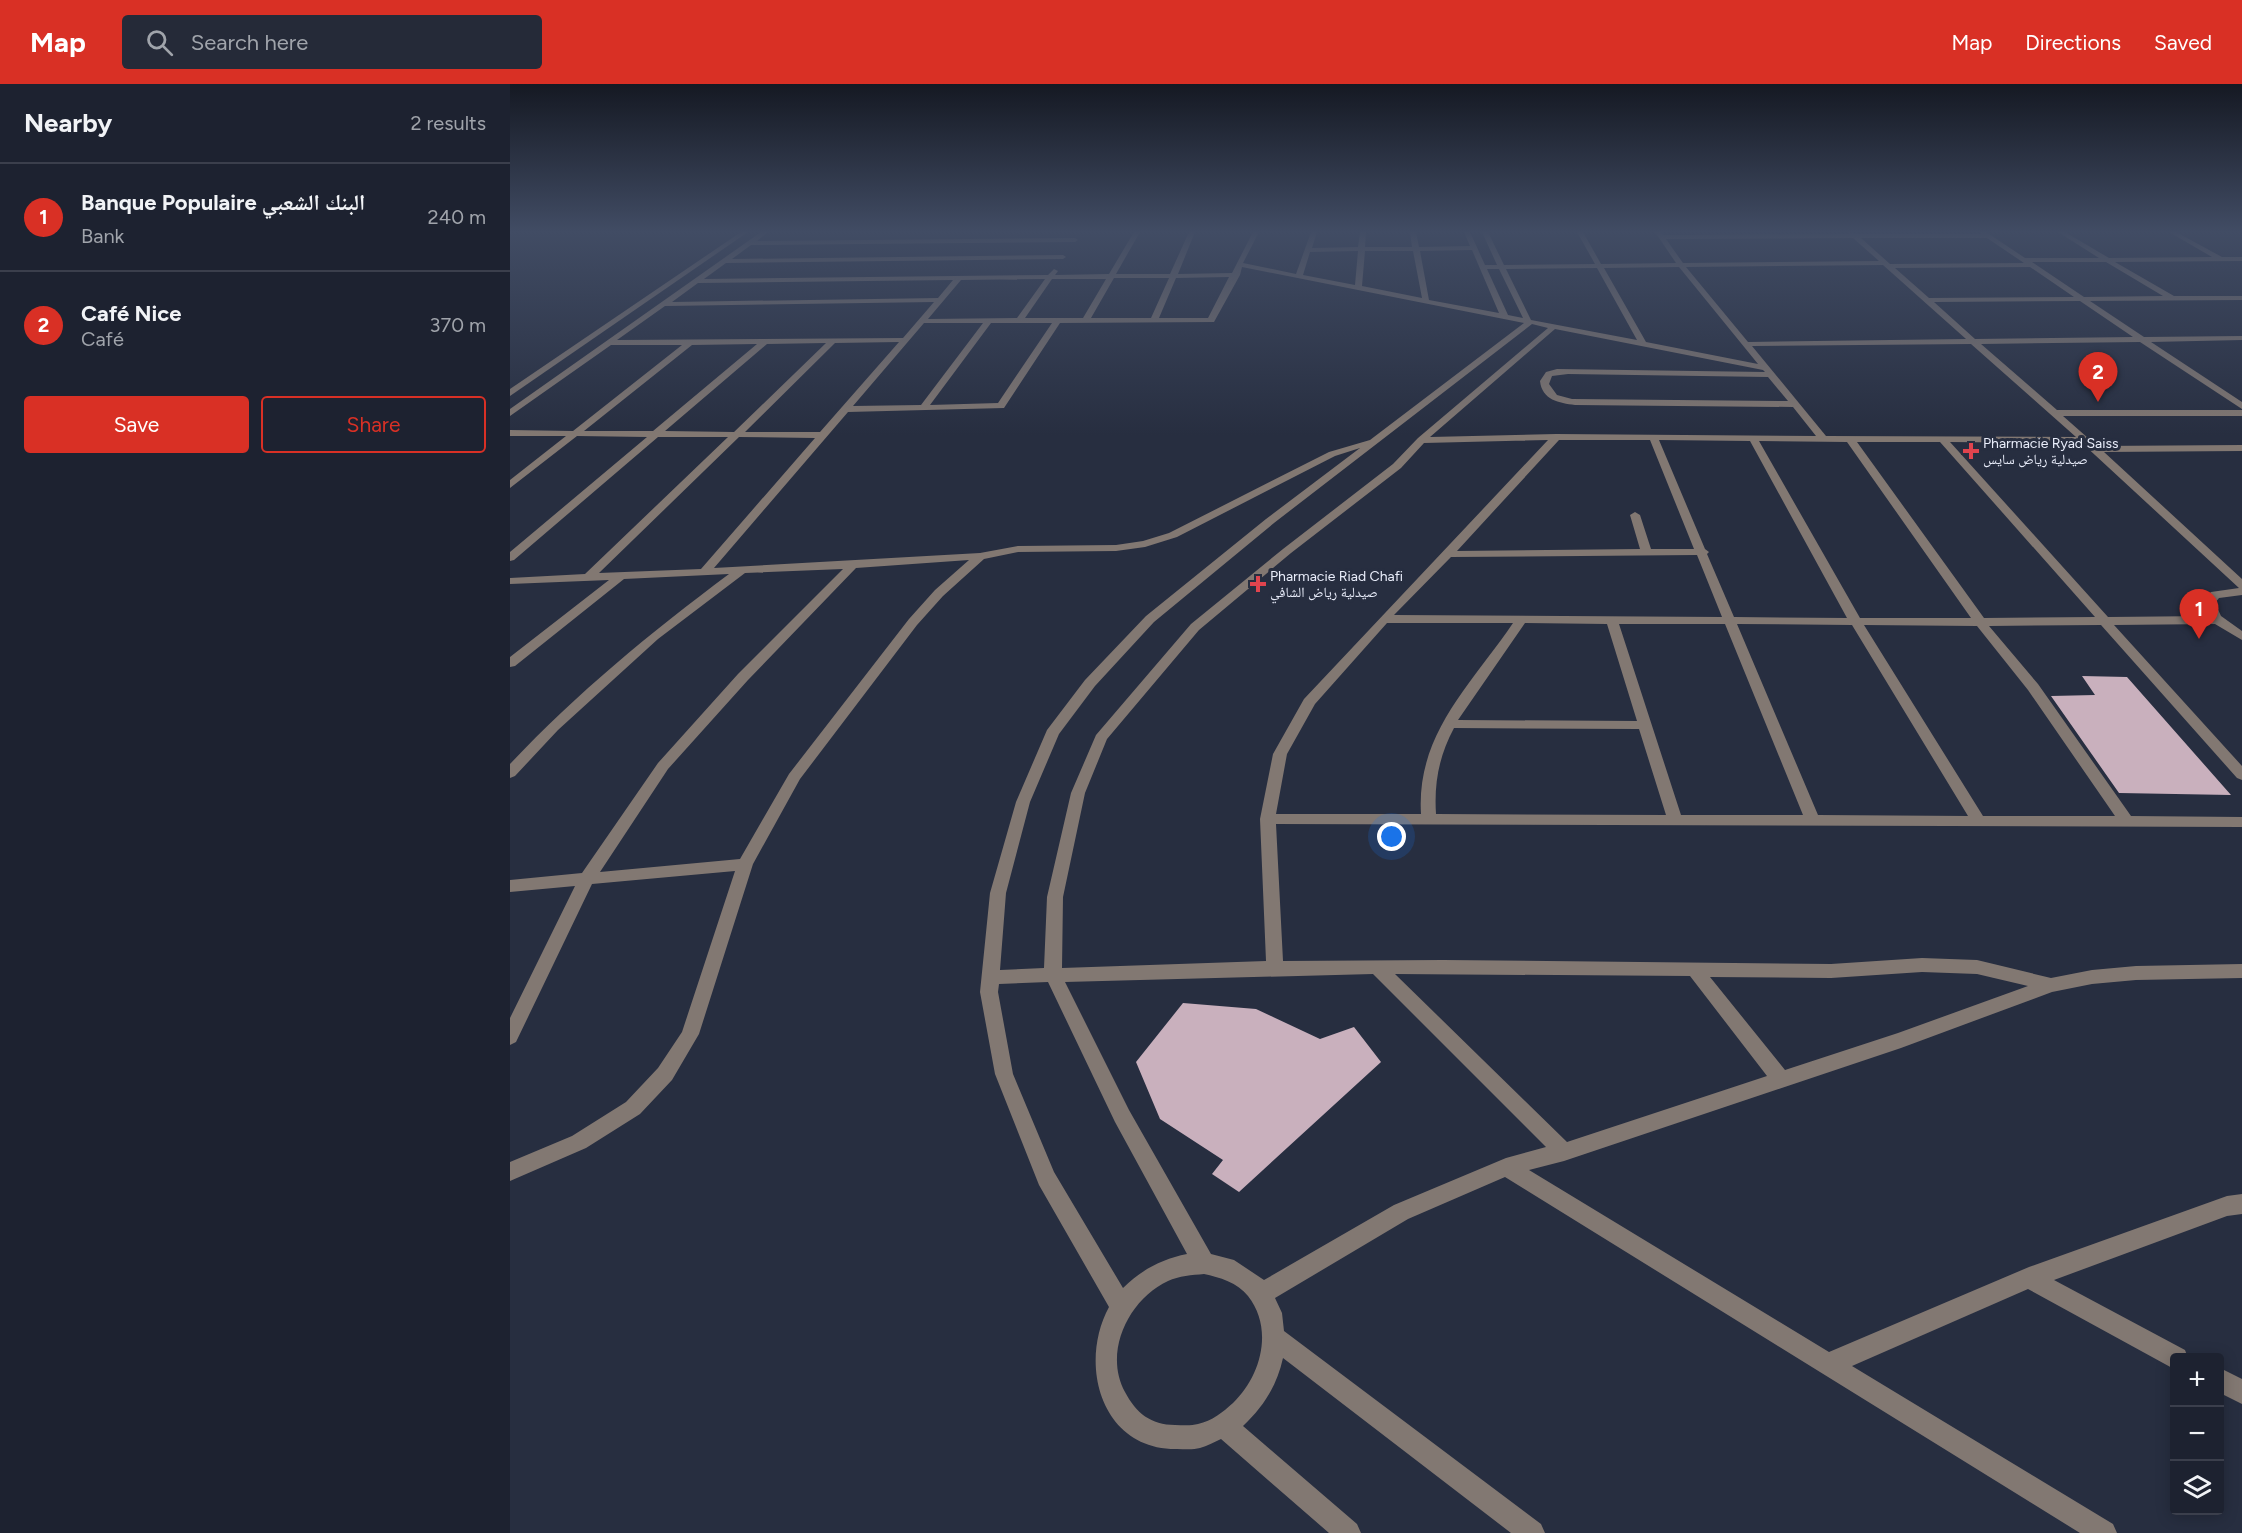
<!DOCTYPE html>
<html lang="en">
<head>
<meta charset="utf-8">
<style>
	body { margin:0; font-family:Figtree,"Noto Naskh Arabic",sans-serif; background:#252a38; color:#f1f3f6 }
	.controls { position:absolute; right:18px; bottom:18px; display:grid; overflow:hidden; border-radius:6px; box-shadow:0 3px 15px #0003 }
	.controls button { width:54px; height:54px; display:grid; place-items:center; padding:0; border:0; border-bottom:2px solid #3b3f4c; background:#1d2230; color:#f1f3f6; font:30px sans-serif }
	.you { position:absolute; left:882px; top:753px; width:21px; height:21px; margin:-15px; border:4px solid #fff; border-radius:50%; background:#1a73e8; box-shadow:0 0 0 9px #1a73e833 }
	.badge { display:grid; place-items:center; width:39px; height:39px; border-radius:50%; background:#d93025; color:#fff; font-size:20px; font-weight:700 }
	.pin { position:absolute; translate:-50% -50px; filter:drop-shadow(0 2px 3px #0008) }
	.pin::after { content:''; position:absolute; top:32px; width:21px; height:18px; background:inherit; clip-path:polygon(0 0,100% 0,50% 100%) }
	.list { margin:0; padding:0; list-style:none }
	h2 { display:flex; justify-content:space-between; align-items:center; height:78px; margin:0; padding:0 24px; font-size:26px }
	h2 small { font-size:20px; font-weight:400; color:#a0a4ab }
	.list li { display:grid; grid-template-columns:39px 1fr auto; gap:18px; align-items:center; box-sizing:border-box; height:108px; padding:0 24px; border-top:2px solid #3b3f4c }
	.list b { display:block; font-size:22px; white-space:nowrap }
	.list p { margin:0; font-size:20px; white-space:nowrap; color:#a0a4ab }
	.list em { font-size:20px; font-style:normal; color:#a0a4ab }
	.actions { display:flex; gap:12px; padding:18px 24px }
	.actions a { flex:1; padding:14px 0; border:2px solid #d93025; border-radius:6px; text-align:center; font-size:21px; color:#d93025 }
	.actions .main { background:#d93025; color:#fff }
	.icon { flex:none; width:33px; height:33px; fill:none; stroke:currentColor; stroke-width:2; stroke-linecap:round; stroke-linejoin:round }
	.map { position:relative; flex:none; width:1732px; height:1449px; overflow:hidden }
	header { display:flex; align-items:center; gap:36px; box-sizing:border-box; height:84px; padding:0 30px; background:#d93025; color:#fff }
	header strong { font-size:28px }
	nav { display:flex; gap:33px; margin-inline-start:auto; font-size:21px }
	.search { width:420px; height:54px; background:#252a38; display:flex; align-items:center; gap:15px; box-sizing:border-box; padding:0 21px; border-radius:6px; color:#a0a4ab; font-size:22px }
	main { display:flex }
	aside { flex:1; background:#1d2230 }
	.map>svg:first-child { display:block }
	.building { fill:#c9b0bd }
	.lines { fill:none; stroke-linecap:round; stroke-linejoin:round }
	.minor { fill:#827872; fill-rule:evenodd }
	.health-dot { fill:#e0444e; stroke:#272e40; stroke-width:2 }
	.labels { text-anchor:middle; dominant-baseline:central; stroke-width:6; stroke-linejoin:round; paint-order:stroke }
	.far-poi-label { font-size:14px; fill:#e9edfa; stroke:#272e40; text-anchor:start }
</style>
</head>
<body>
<header>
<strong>Map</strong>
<div class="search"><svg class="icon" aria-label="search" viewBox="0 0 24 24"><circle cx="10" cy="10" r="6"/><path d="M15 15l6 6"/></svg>Search here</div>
<nav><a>Map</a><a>Directions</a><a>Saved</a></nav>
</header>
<main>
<aside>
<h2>Nearby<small>2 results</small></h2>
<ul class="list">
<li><span class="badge">1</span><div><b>Banque Populaire البنك الشعبي</b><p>Bank</p></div><em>240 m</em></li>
<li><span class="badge">2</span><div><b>Café Nice</b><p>Café</p></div><em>370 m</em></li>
</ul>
<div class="actions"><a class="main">Save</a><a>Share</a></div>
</aside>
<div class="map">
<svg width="1732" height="1449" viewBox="0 0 1732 1449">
	<rect width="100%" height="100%" fill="#272e40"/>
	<g class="building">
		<polygon points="1572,592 1617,593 1721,711 1609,709 1541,612 1585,611"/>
		<polygon points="673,919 746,925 810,955 844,943 871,978 729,1108 702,1090 713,1076 650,1035 626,978"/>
	</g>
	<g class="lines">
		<g class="minor">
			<polygon points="231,148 238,148 0,312 0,305"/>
			<path d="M251,148H258L247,157L565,154L568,156L565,158L241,161L222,175L553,171L556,173L553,175L216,179L194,195L538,191L544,185L548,187L545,191L599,190L624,148H630L606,190H660L679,148H685L668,190L722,189L743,148H749L733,179L786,190L801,148H807L802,164L848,163L850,148H856L855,163H902L900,148H906L909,163L960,162L954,148H960L975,181H987L972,148H978L994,181L1085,180L1067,148H1073L1091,180L1166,179L1145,148H1151L1153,151L1339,150L1337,148L1347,150H1471L1469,148H1476L1515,174H1589L1548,148H1555L1599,174L1702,173L1659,148H1666L1712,173H1732V177L1605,178L1664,212H1732V216L1580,217L1634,253L1732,252V256L1641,258L1732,318V325L1630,258L1471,260L1547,326H1732V332H1553L1587,362L1732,361V367L1594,368L1732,495V511L1709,514L1705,519L1711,532L1732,547V556L1705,540L1604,541L1732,682V696L1727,694L1591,541L1479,542L1528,600L1621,732L1732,733V743L766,740L773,877L933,876L1321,880L1412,874L1467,876L1541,894L1582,886L1626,882L1732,880V894L1626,896L1582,900L1542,908L1391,964L1054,1077L1019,1086L1319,1268L1519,1183L1717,1112L1732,1110V1130L1717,1132L1544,1196L1675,1266L1678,1274H1664V1285L1518,1205L1342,1282L1603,1440L1607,1449H1570L995,1093L898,1135L765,1214L772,1229L774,1247L1031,1440L1035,1449H1001L773,1274C767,1302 753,1323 733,1342L847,1440L851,1449H819L711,1355C704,1358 697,1362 690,1364C683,1366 674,1365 667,1365C591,1366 568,1280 599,1223L529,1101L485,990L470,908L480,809L506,718L537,646L575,596L636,532L756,435L850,364L825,372L667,453L635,463L606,467L508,468L474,475L433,512L407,541L290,695L243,780L189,950L162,996L130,1030L76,1064L0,1097V1078L62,1052L116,1018L148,984L172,948L225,787L82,800L6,958L0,961V934L65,802L0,808V796L72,789L148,679L228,590L333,485L235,489L148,555L48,646L5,692L0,694V680C68,608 140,549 219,490L114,495L5,582L0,583V573L99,496L0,500V494L75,490L218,353H148L4,476L0,477V468L137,353L67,352L0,404V396L56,352H0V346L63,347L172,261H101L0,332V325ZM1343,154L1369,177L1173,179L1156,155ZM1351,154H1477L1514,179L1380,180ZM962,166L989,229L919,216L910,167ZM848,167L845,201L793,191L800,168ZM855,167H903L912,214L852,202ZM1522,178H1596L1653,212L1574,213ZM1373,181L1456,255L1238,258L1176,183ZM732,183L1014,239L860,356L819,368L659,449L633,457L606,461L508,462L470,469L204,484L338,328L494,324L550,239L704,238L730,191ZM1169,183L1248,280L1136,258L1094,184ZM1520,183L1564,213L1419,214L1385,184ZM1087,184L1127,256L1021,236L996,185ZM977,185H989L1013,234L998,231ZM719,193L698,234H649L666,194ZM604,194H659L641,234H581ZM535,195L507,234L418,235L451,196ZM542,195H596L573,234H515ZM443,196L428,214L162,218L188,199ZM1570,217L1623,253L1465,255L1424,218ZM424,218L393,254L107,256L155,222ZM414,239H473L411,321L343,322ZM481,239H542L488,319L420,321ZM1022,240L1038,244L908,354L883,380L773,465L681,540L586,651L561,709L537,813L534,884L490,886L496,809L520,718L549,650L585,602L644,538L764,439ZM1045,245L1253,286L1255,288L1047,285L1036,288L1030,297C1032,316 1049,319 1065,321L1283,323L1306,352L1046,350L920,353ZM389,258L310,348H235L325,259ZM316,259L224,348L155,347L257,260ZM247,260L143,347H74L182,261ZM1461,260L1566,353L1316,352L1242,262ZM1058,290L1258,293L1278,317L1062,315L1047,311L1039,300L1042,292ZM229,353L305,354L191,485L89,489ZM1038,356L794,615L763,670L750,735L756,877L552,884L553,813L575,709L597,655L689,546L781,469L891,384L914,359ZM1049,356H1140L1184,465H1141L1130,431L1125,428L1120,431L1130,465L947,467ZM1149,356L1240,357L1337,534L1224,533L1197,470L1199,468L1195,465ZM1249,357L1337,358L1461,534H1350ZM1347,358H1430L1585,533L1474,534ZM1440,358L1572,359L1729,504L1701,508L1693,519L1699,532L1598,533ZM1187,471L1212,533L884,531L941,473ZM459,476L425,506L399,535L279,690L230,775L90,788L158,685L238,596L346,484ZM877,539H1003C961,601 906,650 911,730H766L777,670L805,620ZM1015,539L1097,540L1127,637L948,636ZM1109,540H1215L1293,731H1171ZM1227,540L1342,541L1458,732L1308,731ZM1354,541L1467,542L1518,606L1605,732H1473ZM944,644L1129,645L1156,731L926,730C924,699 929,672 944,644ZM1412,888L1467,890L1518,902L1388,949L1275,986L1200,893L1321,894ZM863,890L1036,1063L996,1074L884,1121L754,1196L724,1176L701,1170L619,1026L555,898ZM885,890L1180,892L1257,992L1057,1058ZM538,898L605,1038L677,1170C652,1175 631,1186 613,1204L544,1088L503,990L488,908L489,900ZM694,1190C709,1193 728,1199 738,1212C764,1245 751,1292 723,1319C713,1328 702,1337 688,1340C681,1342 672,1341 665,1341C641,1341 626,1329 615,1308C593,1268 619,1215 658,1197C669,1192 682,1191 694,1190Z"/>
			<polygon points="1710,1284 1732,1295 1732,1320 1710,1309"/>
		</g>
	</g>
	<linearGradient id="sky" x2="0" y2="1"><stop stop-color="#151923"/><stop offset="0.42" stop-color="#414c64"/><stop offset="1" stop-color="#414c64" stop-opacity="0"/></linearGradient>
	<rect width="1732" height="351" fill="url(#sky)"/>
	<g class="health-dot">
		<path d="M1458 358h6v6h6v6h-6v6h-6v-6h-6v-6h6z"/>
		<path d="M745 491h6v6h6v6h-6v6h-6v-6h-6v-6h6z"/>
	</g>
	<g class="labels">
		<g class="far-poi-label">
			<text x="1473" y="359">Pharmacie Ryad Saiss<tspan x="1473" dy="16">صيدلية رياض سايس</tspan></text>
			<text x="760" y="492">Pharmacie Riad Chafi<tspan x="760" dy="16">صيدلية رياض الشافي</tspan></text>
		</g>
	</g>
</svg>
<div class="controls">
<button>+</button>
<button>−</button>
<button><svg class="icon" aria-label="layers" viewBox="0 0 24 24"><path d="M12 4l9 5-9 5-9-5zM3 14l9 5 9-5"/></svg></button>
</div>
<div class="you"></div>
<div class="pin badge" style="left:1689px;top:555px">1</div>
<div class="pin badge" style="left:1588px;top:318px">2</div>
</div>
</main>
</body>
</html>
